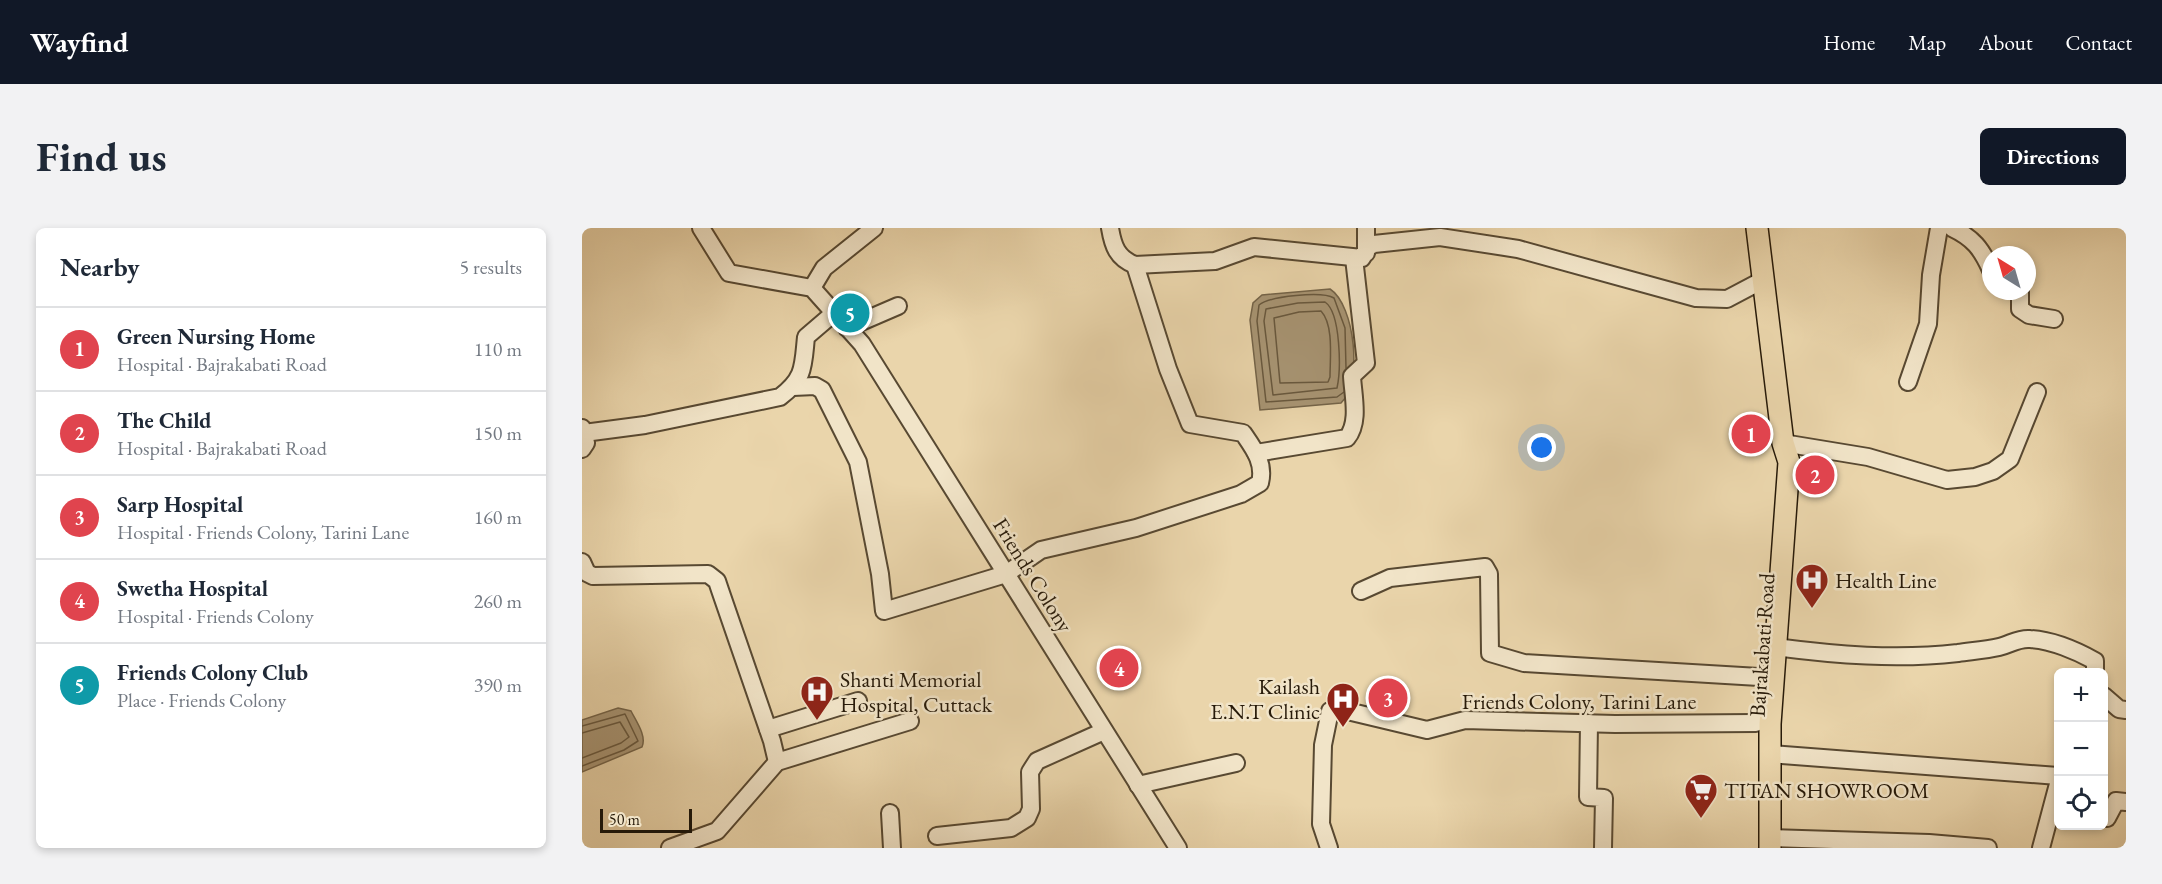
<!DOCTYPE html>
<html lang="en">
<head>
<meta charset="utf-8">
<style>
	body { margin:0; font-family:"EB Garamond",serif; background:#f2f2f3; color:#1f2937 }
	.controls { position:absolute; right:18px; bottom:18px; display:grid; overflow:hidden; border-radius:9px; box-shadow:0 3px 9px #0003 }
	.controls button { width:54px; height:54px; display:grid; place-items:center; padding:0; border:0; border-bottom:2px solid #e0e1e3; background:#fff; color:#1f2937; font:30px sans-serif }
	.compass { position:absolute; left:1400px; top:18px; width:54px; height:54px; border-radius:50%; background:#fff; box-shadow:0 3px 9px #0003; rotate:323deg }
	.scale { position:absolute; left:18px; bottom:15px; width:92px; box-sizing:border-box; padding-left:6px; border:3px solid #271a09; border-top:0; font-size:16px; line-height:21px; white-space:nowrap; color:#271a09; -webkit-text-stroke:4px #f1e4c8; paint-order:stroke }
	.you { position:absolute; left:960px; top:220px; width:21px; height:21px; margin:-15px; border:4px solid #fff; border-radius:50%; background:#1a73e8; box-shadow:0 0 0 9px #1a73e833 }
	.badge { display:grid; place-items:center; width:39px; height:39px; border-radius:50%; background:#111827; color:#fff; font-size:20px; font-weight:700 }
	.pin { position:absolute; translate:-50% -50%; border:3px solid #fff; box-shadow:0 2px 6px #0006 }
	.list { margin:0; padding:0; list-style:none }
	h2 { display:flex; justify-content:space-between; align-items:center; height:78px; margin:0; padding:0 24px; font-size:26px }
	h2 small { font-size:20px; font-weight:400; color:#747a83 }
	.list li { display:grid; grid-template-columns:39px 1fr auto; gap:18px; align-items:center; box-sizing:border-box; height:84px; padding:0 24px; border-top:2px solid #e0e1e3 }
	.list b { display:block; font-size:22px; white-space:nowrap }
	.list p { margin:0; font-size:20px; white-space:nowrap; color:#747a83 }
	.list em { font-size:20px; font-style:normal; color:#747a83 }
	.icon { flex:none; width:33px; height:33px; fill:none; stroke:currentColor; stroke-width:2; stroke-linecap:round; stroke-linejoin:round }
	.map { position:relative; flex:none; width:1544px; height:620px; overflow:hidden; border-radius:9px }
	header { display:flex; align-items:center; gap:36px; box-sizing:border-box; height:84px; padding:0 30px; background:#111827; color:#fff }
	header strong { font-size:28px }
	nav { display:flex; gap:33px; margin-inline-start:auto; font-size:21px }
	.intro { display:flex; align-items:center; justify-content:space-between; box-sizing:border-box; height:144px; padding:0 36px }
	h1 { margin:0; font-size:42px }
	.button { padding:15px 27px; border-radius:9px; background:#111827; color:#fff; font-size:21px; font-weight:700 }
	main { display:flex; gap:36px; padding:0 36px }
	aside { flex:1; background:#fff; border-radius:9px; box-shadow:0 3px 9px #0003 }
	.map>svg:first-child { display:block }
	.water { fill:#a89574; stroke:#746449; stroke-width:1.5 }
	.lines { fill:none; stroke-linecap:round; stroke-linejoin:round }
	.shore { stroke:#68583e; stroke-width:1.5 }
	.minor-casing { stroke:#584932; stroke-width:20 }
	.major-casing { stroke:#271a09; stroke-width:24 }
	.minor { stroke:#f1e4c8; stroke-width:16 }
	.major { stroke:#ead5ab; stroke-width:21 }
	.labels { text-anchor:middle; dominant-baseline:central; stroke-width:5; stroke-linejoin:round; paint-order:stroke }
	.street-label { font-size:22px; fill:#271a09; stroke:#f1e4c8 }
	.poi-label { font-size:22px; fill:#271a09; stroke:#f1e4c8; text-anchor:start }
</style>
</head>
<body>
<header>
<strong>Wayfind</strong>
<nav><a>Home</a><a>Map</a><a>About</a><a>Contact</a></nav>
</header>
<div class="intro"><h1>Find us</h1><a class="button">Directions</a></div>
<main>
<aside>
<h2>Nearby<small>5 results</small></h2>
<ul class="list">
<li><span class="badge" style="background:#e0444e">1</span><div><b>Green Nursing Home</b><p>Hospital · Bajrakabati Road</p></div><em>110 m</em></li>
<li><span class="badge" style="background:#e0444e">2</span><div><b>The Child</b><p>Hospital · Bajrakabati Road</p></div><em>150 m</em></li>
<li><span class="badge" style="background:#e0444e">3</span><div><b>Sarp Hospital</b><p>Hospital · Friends Colony, Tarini Lane</p></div><em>160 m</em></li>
<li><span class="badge" style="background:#e0444e">4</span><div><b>Swetha Hospital</b><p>Hospital · Friends Colony</p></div><em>260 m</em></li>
<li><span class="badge" style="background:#0f9aa8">5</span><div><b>Friends Colony Club</b><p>Place · Friends Colony</p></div><em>390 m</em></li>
</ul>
</aside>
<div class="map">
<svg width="1544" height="620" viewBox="0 0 1544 620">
	<rect width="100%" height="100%" fill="#ead5ab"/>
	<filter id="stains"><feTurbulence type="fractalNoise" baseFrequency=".00333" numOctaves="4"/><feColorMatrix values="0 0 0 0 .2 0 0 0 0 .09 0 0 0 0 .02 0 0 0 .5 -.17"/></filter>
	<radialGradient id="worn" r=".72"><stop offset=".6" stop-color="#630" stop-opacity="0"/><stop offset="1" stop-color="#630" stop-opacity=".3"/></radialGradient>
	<g class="water">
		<path d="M748,61C773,77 781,155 759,175L678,182L668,92L671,75L680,67Z"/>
		<path d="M36,480L49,483C54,493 65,508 60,519L0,544V492Z"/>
	</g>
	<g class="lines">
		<g class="shore">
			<path d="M743,74C759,85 759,142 755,160L691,167L682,93L684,81L716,75Z"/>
			<path d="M717,84L739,83C752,97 748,130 748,149L746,154L698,155L692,90Z"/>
			<path d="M762,164L755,169L684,174L675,93L677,77C688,68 740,63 752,70L763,100L764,140"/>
			<polyline points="0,498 43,486 56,513 42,522 0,538"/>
			<polyline points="0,505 38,494 47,509 39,515 0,530"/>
		</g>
		<defs>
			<g id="minor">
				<polyline points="119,0 147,45 230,60 280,116 596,620"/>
				<path d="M528,0C531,18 535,30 553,37L633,33L672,19L780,30L786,19L792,16L858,9L936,21L1114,70L1145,71L1181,52"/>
				<polyline points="784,0 784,25"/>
				<path d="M1370,0C1391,10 1399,20 1409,42"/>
				<polyline points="230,60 242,40 292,0"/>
				<polyline points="1438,63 1438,81 1447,87 1472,91"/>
				<polyline points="265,100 316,78"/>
				<polyline points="1326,154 1346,96 1349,47 1357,0"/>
				<path d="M211,159L233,158L240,162L276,234L298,346L302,383L424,346L459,322L554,300L659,266L678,255C683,235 672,221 661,205L608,196L586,141L553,37"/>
				<polyline points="0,200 4,215 0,221"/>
				<path d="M2,205L63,197L198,169C223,150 221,138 224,109L252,85"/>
				<polyline points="1201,215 1286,229 1365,252 1393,249 1411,243 1428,231 1455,164"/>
				<path d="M674,225L765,210C778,194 771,168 770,148L784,135L772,30"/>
				<polyline points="0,334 5,345 11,348 126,346 135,353 138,362 190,513 195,534"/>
				<polyline points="779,363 808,350 903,339 907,346 908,425 942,435 1177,449"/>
				<path d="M1193,419C1254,427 1315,432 1376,425C1390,423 1404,422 1417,419C1429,416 1436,410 1448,411C1469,412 1495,423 1513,433V445"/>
				<polyline points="1522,468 1537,481 1544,482"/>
				<polyline points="1007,495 1006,569 1022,570 1021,620"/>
				<polyline points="186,501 276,473"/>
				<polyline points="1188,526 1476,548"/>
				<polyline points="556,557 654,535"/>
				<polyline points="308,585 310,620"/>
				<polyline points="1522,589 1525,590 1534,573 1544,574"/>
				<polyline points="355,608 429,600 445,590 449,581 448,544 455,533 522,503"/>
				<polyline points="1188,610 1347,615 1406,620"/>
				<polyline points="88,620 135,603 195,534 328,493"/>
				<polyline points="747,620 739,596 741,517 748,483 757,481 845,502 883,492 1033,496 1174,495"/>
				<polyline points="1459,620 1476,556"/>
			</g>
			<polyline id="major" points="1175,0 1201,215 1207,234 1188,496 1188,620"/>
		</defs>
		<use href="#minor" class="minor-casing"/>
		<use href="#major" class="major-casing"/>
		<use href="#minor" class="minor"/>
		<use href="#major" class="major"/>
	</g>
	<defs>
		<symbol id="hospital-pin" viewBox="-11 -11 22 30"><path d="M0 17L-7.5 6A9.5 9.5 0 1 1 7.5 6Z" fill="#8f2418" stroke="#f1e4c8"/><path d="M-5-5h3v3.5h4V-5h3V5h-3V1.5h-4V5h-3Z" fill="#fff"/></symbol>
		<symbol id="supermarket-pin" viewBox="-11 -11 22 30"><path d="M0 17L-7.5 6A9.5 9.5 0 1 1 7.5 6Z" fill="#8f2418" stroke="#f1e4c8"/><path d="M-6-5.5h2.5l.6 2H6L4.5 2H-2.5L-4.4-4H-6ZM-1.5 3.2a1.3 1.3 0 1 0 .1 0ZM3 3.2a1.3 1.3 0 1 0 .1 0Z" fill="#fff"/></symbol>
	</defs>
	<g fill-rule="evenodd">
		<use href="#hospital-pin" x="1211" y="333" width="38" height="52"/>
		<use href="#hospital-pin" x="216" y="445" width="38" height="52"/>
		<use href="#hospital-pin" x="742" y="452" width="38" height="52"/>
		<use href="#supermarket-pin" x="1100" y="543" width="38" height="52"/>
	</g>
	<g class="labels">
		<g class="street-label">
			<text transform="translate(451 347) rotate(58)">Friends Colony</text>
			<text transform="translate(1180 417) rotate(-86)">Bajrakabati Road</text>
			<text x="997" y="473">Friends Colony, Tarini Lane</text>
		</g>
		<g class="poi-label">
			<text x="1253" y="352">Health Line</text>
			<text x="258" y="451">Shanti Memorial<tspan x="258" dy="25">Hospital, Cuttack</tspan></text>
			<text x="738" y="458" text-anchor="end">Kailash<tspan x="738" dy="25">E.N.T Clinic</tspan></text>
			<text x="1142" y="562">TITAN SHOWROOM</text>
		</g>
	</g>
	<rect width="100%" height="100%" filter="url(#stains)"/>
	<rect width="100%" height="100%" fill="url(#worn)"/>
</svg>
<div class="controls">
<button>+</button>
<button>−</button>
<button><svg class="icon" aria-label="locate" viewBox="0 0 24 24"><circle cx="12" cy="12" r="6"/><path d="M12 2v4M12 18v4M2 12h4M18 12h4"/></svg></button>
</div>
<svg class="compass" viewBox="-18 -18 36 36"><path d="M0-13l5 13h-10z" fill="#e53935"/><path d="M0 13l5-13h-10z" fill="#747a83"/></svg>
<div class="scale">50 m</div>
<div class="you"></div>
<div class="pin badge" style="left:1169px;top:206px;background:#e0444e">1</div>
<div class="pin badge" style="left:1233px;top:247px;background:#e0444e">2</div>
<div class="pin badge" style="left:806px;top:470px;background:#e0444e">3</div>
<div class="pin badge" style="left:537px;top:440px;background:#e0444e">4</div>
<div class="pin badge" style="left:268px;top:85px;background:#0f9aa8">5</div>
</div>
</main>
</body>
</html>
